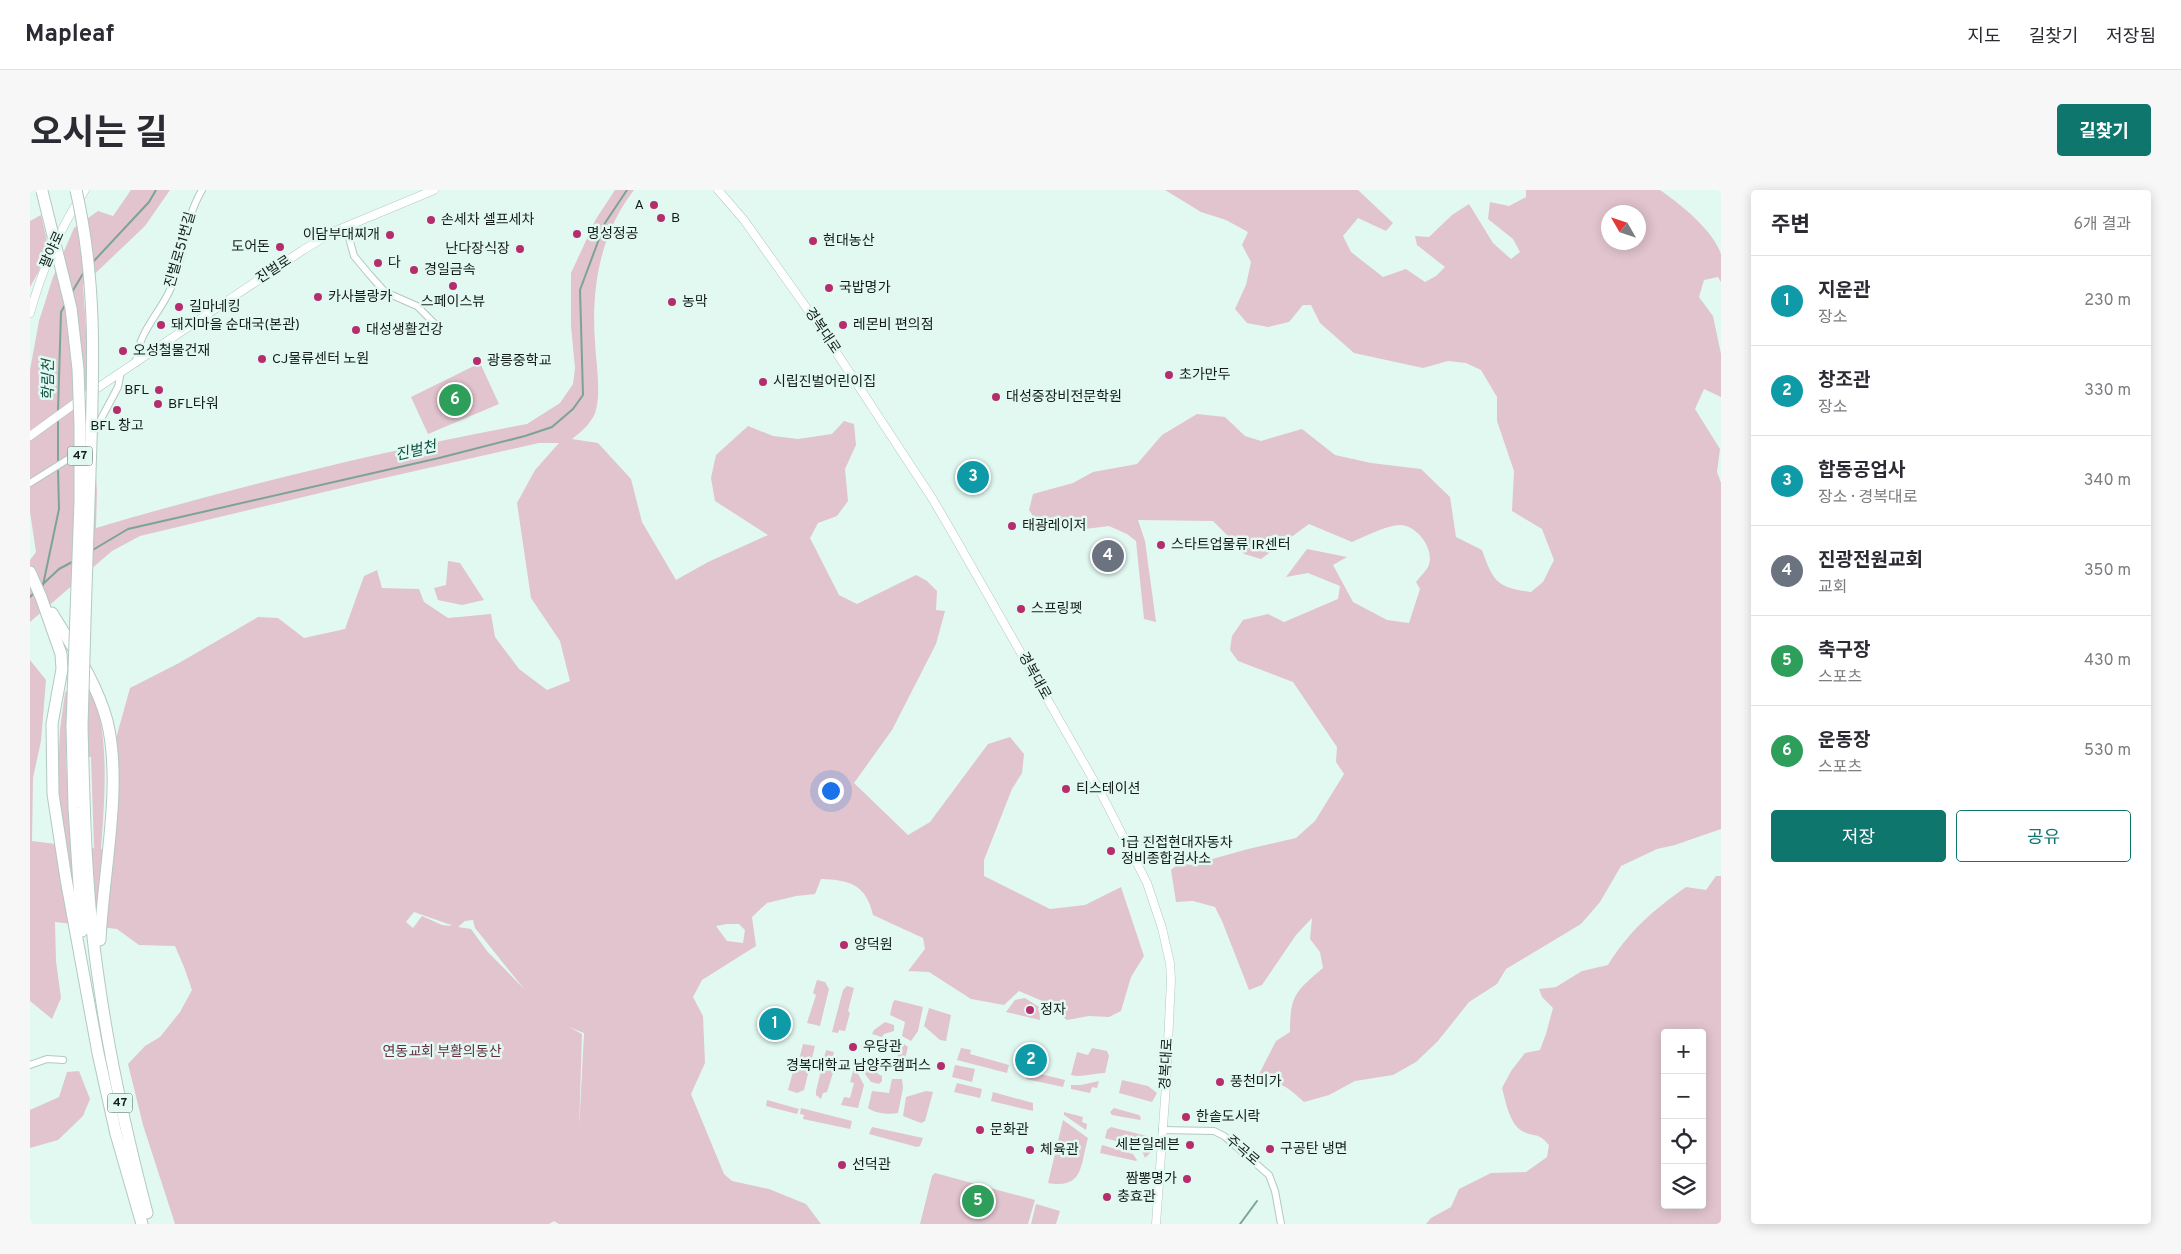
<!DOCTYPE html>
<html lang="ko">
<head>
<meta charset="utf-8">
<style>
	body { margin:0; font-family:Overpass,"Noto Sans KR",sans-serif; background:#f7f7f7; color:#2b2b33 }
	.controls { position:absolute; right:15px; bottom:15px; display:grid; overflow:hidden; border-radius:5px; box-shadow:0 2px 12px #0003 }
	.controls button { width:45px; height:45px; display:grid; place-items:center; padding:0; border:0; border-bottom:1px solid #e1e1e2; background:#fff; color:#2b2b33; font:25px sans-serif }
	.compass { position:absolute; left:1571px; top:15px; width:45px; height:45px; border-radius:50%; background:#fff; box-shadow:0 2px 12px #0003; rotate:309deg }
	.you { position:absolute; left:800px; top:600px; width:18px; height:18px; margin:-12px; border:4px solid #fff; border-radius:50%; background:#1a73e8; box-shadow:0 0 0 8px #1a73e833 }
	.badge { display:grid; place-items:center; width:32px; height:32px; border-radius:50%; background:#0f766e; color:#fff; font-size:16px; font-weight:700 }
	.pin { position:absolute; translate:-50% -50%; border:2px solid #fff; box-shadow:0 1px 5px #0006 }
	.list { margin:0; padding:0; list-style:none }
	h2 { display:flex; justify-content:space-between; align-items:center; height:65px; margin:0; padding:0 20px; font-size:21px }
	h2 small { font-size:16px; font-weight:400; color:#7c7c81 }
	.list li { display:grid; grid-template-columns:32px 1fr auto; gap:15px; align-items:center; box-sizing:border-box; height:90px; padding:0 20px; border-top:1px solid #e1e1e2 }
	.list b { display:block; font-size:19px; white-space:nowrap }
	.list p { margin:0; font-size:16px; white-space:nowrap; color:#7c7c81 }
	.list em { font-size:16px; font-style:normal; color:#7c7c81 }
	.actions { display:flex; gap:10px; padding:15px 20px }
	.actions a { flex:1; padding:11px 0; border:1px solid #0f766e; border-radius:5px; text-align:center; font-size:18px; color:#0f766e }
	.actions .main { background:#0f766e; color:#fff }
	.icon { flex:none; width:28px; height:28px; fill:none; stroke:currentColor; stroke-width:2; stroke-linecap:round; stroke-linejoin:round }
	.map { position:relative; flex:none; width:1691px; height:1034px; overflow:hidden; border-radius:5px }
	header { display:flex; align-items:center; gap:30px; box-sizing:border-box; height:70px; padding:0 25px; background:#fff; border-bottom:1px solid #e1e1e2 }
	header strong { font-size:24px }
	nav { display:flex; gap:28px; margin-inline-start:auto; font-size:18px }
	.intro { display:flex; align-items:center; justify-content:space-between; box-sizing:border-box; height:120px; padding:0 30px }
	h1 { margin:0; font-size:35px }
	.button { padding:12px 22px; border-radius:5px; background:#0f766e; color:#fff; font-size:18px; font-weight:700 }
	main { display:flex; gap:30px; padding:0 30px }
	aside { flex:1; background:#fff; border-radius:5px; box-shadow:0 2px 12px #0003 }
	.map>svg:first-child { display:block }
	.green { fill:#e1c4cd; fill-rule:evenodd }
	.lines { fill:none; stroke-linecap:round; stroke-linejoin:round }
	.stream { stroke:#7da397; stroke-width:2 }
	.minor-casing { stroke:#b2c9c1; stroke-width:8 }
	.tertiary-casing { stroke:#b2c9c1; stroke-width:9 }
	.trunk-casing { stroke:#b2c9c1; stroke-width:13 }
	.minor { stroke:#fff; stroke-width:6 }
	.tertiary { stroke:#fff; stroke-width:8 }
	.trunk { stroke:#fff; stroke-width:11 }
	.trunk-bridge-casing { stroke:#b2c9c1; stroke-width:13; stroke-linecap:butt }
	.trunk-bridge { stroke:#fff; stroke-width:11 }
	.poi-dot { fill:#b62d6d; stroke:#e2f9f2; stroke-width:2 }
	.labels { text-anchor:middle; dominant-baseline:central; stroke-width:5; stroke-linejoin:round; paint-order:stroke }
	.shield { fill:#e2f9f2; stroke:#525f5b; stroke-width:1 }
	.shield-label { font-size:12px; font-weight:bold; fill:#151d1a }
	.poi-label { font-size:14px; fill:#151d1a; stroke:#e2f9f2; text-anchor:start }
	.street-label { font-size:14px; fill:#151d1a; stroke:#e2f9f2 }
	.park-label { font-size:14px; fill:#672e45; stroke:#e2f9f2 }
	.water-label { font-size:15px; font-style:italic; fill:#0e5243; stroke:#e2f9f2 }
</style>
</head>
<body>
<header>
<strong>Mapleaf</strong>
<nav><a>지도</a><a>길찾기</a><a>저장됨</a></nav>
</header>
<div class="intro"><h1>오시는 길</h1><a class="button">길찾기</a></div>
<main>
<div class="map">
<svg width="1691" height="1034" viewBox="0 0 1691 1034">
	<rect width="100%" height="100%" fill="#e2f9f2"/>
	<g class="green">
		<path d="M101,0H140L115,36L53,95L67,301L66,338C208,296 352,261 497,234L530,213L543,194L545,178L541,136V83L566,29L585,0H604C570,44 561,98 565,152C566,174 571,199 566,220C563,232 551,242 542,249L568,253L601,289L612,332L646,390L678,372L738,345L685,311L681,288L686,265L718,236L743,246L768,249L802,244L814,231L824,234L826,255L815,279L818,311L807,326L788,333L780,348L809,405L827,414L886,385L897,391L907,401L906,420L915,421L906,454L862,540L824,593L878,645L900,632L958,554L980,547L994,564L992,583L982,599L954,670V686L1020,719L1055,715L1091,697L1114,766L1101,787L1091,821L1079,827L1059,826L1037,830L1017,813L989,801L974,815L941,809L899,782L878,781L895,759L893,748L843,725C836,694 819,690 791,689L785,704L766,706L737,713L722,727L726,756L672,790L663,807L673,826L675,873L661,904L694,984L702,991L739,999L776,1014L791,1034H529L524,1031L519,1034H145L113,935L98,874L115,856L130,847L150,822L162,800L154,777L145,756L109,755L87,739L25,732L26,771L31,808L22,829L0,811V470L16,490L11,551L3,588L2,651L34,655L27,597L30,539L35,503L47,484C52,490 57,497 61,503C81,539 74,618 71,659L76,660L85,552L100,498L149,473L228,427L248,428L274,448L315,439L334,386L347,380L352,398L389,399L394,412L418,428L461,424L465,447L489,479L517,500L540,491L530,451L501,408L487,313L505,280L529,253H509L332,293L110,346L82,361L0,432V370L6,362L0,322V180L9,131L23,87L44,38L68,21L83,26ZM36,565L61,567L64,658L41,656ZM384,722L421,735V736L412,735L392,726L383,738L376,732ZM443,730L445,738L495,800L457,761L441,739L428,737L435,731ZM697,734H709L715,740L713,753L697,751L686,736ZM539,837L554,843L549,940L552,844Z"/>
		<path d="M1135,0H1328L1363,33L1356,41L1328,28L1313,46L1321,62L1353,87L1376,79L1395,92L1406,86L1415,77L1387,55L1385,46L1399,47L1422,25L1439,14L1463,53L1481,69L1490,62L1483,49L1458,29L1460,12L1479,16L1496,7V0H1630C1650,14 1683,40 1691,64C1691,72 1691,84 1691,92L1688,87L1674,90L1669,107L1683,126L1691,164V207L1674,199L1665,219L1690,259L1687,282L1691,293V639L1645,655L1627,659L1591,676L1570,712L1551,734L1476,779L1467,794L1439,812L1408,851L1386,872L1363,885L1325,891L1299,905L1274,912C1257,896 1250,892 1227,888L1246,851L1260,842C1260,805 1266,801 1293,778L1290,762L1280,749L1282,728L1266,745L1232,795L1219,800L1192,731L1185,717L1163,711L1146,712L1141,680L1149,673L1161,675L1218,659L1266,648L1285,631L1314,584L1306,572L1307,557L1263,492L1208,471L1200,460L1202,446L1213,430L1238,424L1254,432L1308,409L1310,396L1278,383L1256,387L1277,359L1317,367L1303,375L1323,412L1357,430L1379,433L1390,399L1386,392C1389,388 1395,382 1398,377C1406,360 1387,335 1370,335C1357,335 1334,347 1322,352L1279,334L1231,369L1214,364L1207,355L1183,331L1108,330L1115,351L1126,432L1114,429L1106,351L1097,344L1079,336L1047,340L1025,332L1008,334L999,320L1003,304L1043,293L1063,282L1107,274L1132,245L1167,224L1195,227L1215,246L1231,251L1272,239L1305,265L1341,273L1391,279L1420,307L1426,347L1452,360C1463,391 1467,398 1501,402L1513,392L1524,370L1512,339L1482,321L1484,281L1467,231V207L1451,180L1436,173L1418,171L1393,178L1324,163L1290,133L1281,115H1273L1259,132L1238,137L1217,133L1205,119L1216,95L1221,72L1212,55L1218,42L1196,30L1171,22ZM1608,22V52H1578V22Z"/>
		<polygon points="11,25 17,51 9,81 0,97 0,31"/>
		<polygon points="450,173 469,214 398,244 381,207"/>
		<polygon points="418,371 430,373 454,410 432,415 408,410 404,398 416,395"/>
		<path d="M1686,686H1691V1034H1396L1401,1028L1421,1017L1429,999L1461,983L1496,982L1517,967L1519,955C1507,941 1504,948 1492,941C1479,933 1476,912 1472,898L1481,881L1495,863L1510,860L1516,844L1523,818L1512,807L1509,799L1526,797L1552,781L1578,775C1600,740 1622,721 1656,697L1676,700ZM1635,843H1672V1015H1635Z"/>
		<polygon points="787,790 795,792 799,799 790,836 777,833 786,805 783,803"/>
		<polygon points="817,796 824,798 818,821 820,823 815,841 809,840 808,843 802,842 813,800"/>
		<polygon points="995,808 1009,817 1010,830 976,822 985,810"/>
		<polygon points="865,810 893,817 888,841 881,851 872,846 875,832 860,825 863,812"/>
		<polygon points="899,818 921,825 916,851 910,850 894,836"/>
		<polygon points="855,832 864,835 864,841 854,844 852,847 842,844 844,840"/>
		<polygon points="871,852 878,857 872,881 864,881"/>
		<polygon points="773,854 785,856 774,900 767,903 758,900 763,882 766,882"/>
		<polygon points="931,858 941,860 940,864 979,875 977,883 927,870"/>
		<path d="M1062,858L1077,861L1079,866L1075,883C1063,883 1051,888 1041,885L1047,862L1058,865Z"/>
		<polygon points="796,860 804,862 803,866 808,867 797,902 793,903 791,909 786,905 786,901"/>
		<polygon points="825,874 827,874 827,882 834,895 828,918 811,915 814,907 820,908 824,893 820,892"/>
		<polygon points="925,875 945,879 942,892 922,887"/>
		<polygon points="833,876 845,878 848,884 852,886 852,891 849,894 841,892 835,884"/>
		<polygon points="49,881 60,909 53,926 28,950 0,958 0,920 29,907 37,882"/>
		<polygon points="998,881 1035,890 1033,897 996,889"/>
		<path d="M862,889H872L873,898L868,923C859,925 844,923 838,918L842,901L859,903Z"/>
		<polygon points="1092,890 1118,896 1127,903 1122,912 1089,903"/>
		<polygon points="1069,891 1067,898 1062,897 1060,903 1041,899 1041,895 1051,895"/>
		<polygon points="927,893 952,899 950,908 924,902"/>
		<polygon points="896,901 903,902 895,931 891,933 873,926 876,907"/>
		<polygon points="963,902 1003,913 1003,921 961,911"/>
		<polygon points="737,910 769,919 767,924 736,916"/>
		<polygon points="771,918 822,931 820,939 773,929 774,925 770,924"/>
		<polygon points="1084,918 1109,925 1111,928 1110,930 1082,925 1080,922"/>
		<polygon points="1034,922 1053,927 1052,932 1057,934 1056,940 1034,925"/>
		<path d="M1033,930L1058,948C1050,976 1054,999 1018,993Z"/>
		<polygon points="842,937 893,948 890,956 887,957 839,944"/>
		<polygon points="1081,937 1121,947 1122,961 1115,968 1111,958 1075,948 1077,940"/>
		<polygon points="1072,955 1103,964 1107,970 1106,971 1070,963"/>
		<polygon points="905,983 1005,1010 998,1034 890,1034 902,986"/>
		<polygon points="1006,1014 1030,1021 1026,1034 1001,1034"/>
	</g>
	<g class="lines">
		<g class="stream">
			<polyline points="62,73 119,12 126,0"/>
			<polyline points="42,102 54,82"/>
			<polyline points="28,221 31,122 35,115"/>
			<polyline points="28,229 28,274"/>
			<polyline points="61,361 98,339 409,268 495,246 522,237 543,219 553,205 550,100 575,33 597,0"/>
			<polyline points="13,394 29,379 44,371"/>
			<polyline points="13,395 29,319 28,279"/>
			<polyline points="0,407 4,403"/>
			<polyline points="1210,1034 1227,1011"/>
		</g>
		<defs>
			<g id="minor">
				<polyline points="316,37 324,66 339,84 355,102 387,116 407,136"/>
				<path d="M106,173C108,142 128,126 140,100C155,67 153,32 172,0"/>
				<polyline points="64,242 88,197 91,182"/>
				<polyline points="0,293 51,261"/>
				<polyline points="0,875 17,869 33,870"/>
				<polyline points="1132,940 1184,941 1194,946 1239,985 1245,1001 1251,1034"/>
			</g>
			<g id="tertiary">
				<polyline points="688,0 714,30 783,127 902,308 923,344 1072,605 1117,693 1132,738 1140,773 1141,790 1136,895 1126,1034"/>
				<path d="M0,123C12,80 30,38 55,0"/>
				<polyline points="0,246 51,209 273,60 303,42 404,0"/>
			</g>
			<g id="trunk">
				<polyline points="0,382 11,407 31,464 32,479 22,534 23,604 36,689 68,863 86,944 112,1034"/>
				<path d="M22,423C42,456 67,493 77,531C93,595 73,683 70,750"/>
				<polyline points="42,536 44,618 52,741"/>
				<path d="M52,536C54,622 56,708 69,793C80,871 97,947 117,1023"/>
			</g>
		</defs>
		<use href="#minor" class="minor-casing"/>
		<use href="#tertiary" class="tertiary-casing"/>
		<use href="#trunk" class="trunk-casing"/>
		<use href="#minor" class="minor"/>
		<use href="#tertiary" class="tertiary"/>
		<use href="#trunk" class="trunk"/>
		<defs>
			<g id="trunk-bridge">
				<path d="M46,0C68,96 63,185 60,283C57,367 54,452 52,536"/>
				<polyline points="12,1 41,118 48,179 50,236 50,311 42,536"/>
			</g>
		</defs>
		<use href="#trunk-bridge" class="trunk-bridge-casing"/>
		<use href="#trunk-bridge" class="trunk-bridge"/>
	</g>
	<g class="poi-dot">
		<circle cx="624" cy="15" r="5"/>
		<circle cx="631" cy="28" r="5"/>
		<circle cx="401" cy="30" r="5"/>
		<circle cx="547" cy="44" r="5"/>
		<circle cx="360" cy="45" r="5"/>
		<circle cx="783" cy="51" r="5"/>
		<circle cx="250" cy="57" r="5"/>
		<circle cx="490" cy="59" r="5"/>
		<circle cx="348" cy="73" r="5"/>
		<circle cx="384" cy="80" r="5"/>
		<circle cx="423" cy="96" r="5"/>
		<circle cx="799" cy="98" r="5"/>
		<circle cx="288" cy="107" r="5"/>
		<circle cx="642" cy="112" r="5"/>
		<circle cx="149" cy="117" r="5"/>
		<circle cx="131" cy="135" r="5"/>
		<circle cx="813" cy="135" r="5"/>
		<circle cx="326" cy="140" r="5"/>
		<circle cx="93" cy="161" r="5"/>
		<circle cx="232" cy="169" r="5"/>
		<circle cx="447" cy="171" r="5"/>
		<circle cx="1139" cy="185" r="5"/>
		<circle cx="733" cy="192" r="5"/>
		<circle cx="129" cy="200" r="5"/>
		<circle cx="966" cy="207" r="5"/>
		<circle cx="128" cy="214" r="5"/>
		<circle cx="87" cy="220" r="5"/>
		<circle cx="982" cy="336" r="5"/>
		<circle cx="1131" cy="355" r="5"/>
		<circle cx="991" cy="419" r="5"/>
		<circle cx="1036" cy="599" r="5"/>
		<circle cx="1081" cy="661" r="5"/>
		<circle cx="814" cy="755" r="5"/>
		<circle cx="1000" cy="820" r="5"/>
		<circle cx="823" cy="857" r="5"/>
		<circle cx="911" cy="876" r="5"/>
		<circle cx="1190" cy="892" r="5"/>
		<circle cx="1156" cy="927" r="5"/>
		<circle cx="950" cy="940" r="5"/>
		<circle cx="1160" cy="955" r="5"/>
		<circle cx="1240" cy="959" r="5"/>
		<circle cx="1000" cy="960" r="5"/>
		<circle cx="812" cy="975" r="5"/>
		<circle cx="1157" cy="989" r="5"/>
		<circle cx="1077" cy="1007" r="5"/>
	</g>
	<g class="labels">
		<g class="shield">
			<rect x="37.5" y="256.5" width="25" height="19" rx="4"/>
			<rect x="77.5" y="903.5" width="25" height="19" rx="4"/>
		</g>
		<g class="shield-label">
			<text x="50" y="266">47</text>
			<text x="90" y="913">47</text>
		</g>
		<g class="poi-label">
			<text x="614" y="15" text-anchor="end">A</text>
			<text x="641" y="28">B</text>
			<text x="411" y="30">손세차 셀프세차</text>
			<text x="557" y="44">명성정공</text>
			<text x="350" y="45" text-anchor="end">이담부대찌개</text>
			<text x="793" y="51">현대농산</text>
			<text x="240" y="57" text-anchor="end">도어돈</text>
			<text x="480" y="59" text-anchor="end">난다장식장</text>
			<text x="358" y="73">다</text>
			<text x="394" y="80">경일금속</text>
			<text x="809" y="98">국밥명가</text>
			<text x="298" y="107">카사블랑카</text>
			<text x="423" y="112" text-anchor="middle">스페이스뷰</text>
			<text x="652" y="112">농막</text>
			<text x="159" y="117">길마네킹</text>
			<text x="141" y="135">돼지마을 순대국(본관)</text>
			<text x="823" y="135">레몬비 편의점</text>
			<text x="336" y="140">대성생활건강</text>
			<text x="103" y="161">오성철물건재</text>
			<text x="242" y="169">CJ물류센터 노원</text>
			<text x="457" y="171">광릉중학교</text>
			<text x="1149" y="185">초가만두</text>
			<text x="743" y="192">시립진벌어린이집</text>
			<text x="119" y="200" text-anchor="end">BFL</text>
			<text x="976" y="207">대성중장비전문학원</text>
			<text x="138" y="214">BFL타워</text>
			<text x="87" y="236" text-anchor="middle">BFL 창고</text>
			<text x="992" y="336">태광레이저</text>
			<text x="1141" y="355">스타트업물류 IR센터</text>
			<text x="1001" y="419">스프링펫</text>
			<text x="1046" y="599">티스테이션</text>
			<text x="1091" y="653">1급 진접현대자동차<tspan x="1091" dy="16">정비종합검사소</tspan></text>
			<text x="824" y="755">양덕원</text>
			<text x="1010" y="820">정자</text>
			<text x="833" y="857">우당관</text>
			<text x="901" y="876" text-anchor="end">경복대학교 남양주캠퍼스</text>
			<text x="1200" y="892">풍천미가</text>
			<text x="1166" y="927">한솥도시락</text>
			<text x="960" y="940">문화관</text>
			<text x="1150" y="955" text-anchor="end">세븐일레븐</text>
			<text x="1250" y="959">구공탄 냉면</text>
			<text x="1010" y="960">체육관</text>
			<text x="822" y="975">선덕관</text>
			<text x="1147" y="989" text-anchor="end">짬뽕명가</text>
			<text x="1087" y="1007">충효관</text>
		</g>
		<g class="street-label">
			<text transform="translate(23 60) rotate(-66)">팔야로</text>
			<text transform="translate(151 60) rotate(-74)">진벌로51번길</text>
			<text transform="translate(244 80) rotate(-33)">진벌로</text>
			<text transform="translate(792 141) rotate(56)">경복대로</text>
			<text transform="translate(1004 486) rotate(61)">경복대로</text>
			<text transform="translate(1137 874) rotate(-87)">경복대로</text>
			<text transform="translate(1212 961) rotate(40)">주곡로</text>
		</g>
		<g class="park-label">
			<text x="412" y="862">연동교회 부활의동산</text>
		</g>
		<g class="water-label">
			<text transform="translate(19 190) rotate(-90)">학림천</text>
			<text transform="translate(386 262) rotate(-13)">진벌천</text>
		</g>
	</g>
</svg>
<div class="controls">
<button>+</button>
<button>−</button>
<button><svg class="icon" aria-label="locate" viewBox="0 0 24 24"><circle cx="12" cy="12" r="6"/><path d="M12 2v4M12 18v4M2 12h4M18 12h4"/></svg></button>
<button><svg class="icon" aria-label="layers" viewBox="0 0 24 24"><path d="M12 4l9 5-9 5-9-5zM3 14l9 5 9-5"/></svg></button>
</div>
<svg class="compass" viewBox="-18 -18 36 36"><path d="M0-13l5 13h-10z" fill="#e53935"/><path d="M0 13l5-13h-10z" fill="#7c7c81"/></svg>
<div class="you"></div>
<div class="pin badge" style="left:745px;top:834px;background:#0f9aa8">1</div>
<div class="pin badge" style="left:1001px;top:870px;background:#0f9aa8">2</div>
<div class="pin badge" style="left:943px;top:287px;background:#0f9aa8">3</div>
<div class="pin badge" style="left:1078px;top:366px;background:#6b7280">4</div>
<div class="pin badge" style="left:948px;top:1011px;background:#2e9e5b">5</div>
<div class="pin badge" style="left:425px;top:210px;background:#2e9e5b">6</div>
</div>
<aside>
<h2>주변<small>6개 결과</small></h2>
<ul class="list">
<li><span class="badge" style="background:#0f9aa8">1</span><div><b>지운관</b><p>장소</p></div><em>230 m</em></li>
<li><span class="badge" style="background:#0f9aa8">2</span><div><b>창조관</b><p>장소</p></div><em>330 m</em></li>
<li><span class="badge" style="background:#0f9aa8">3</span><div><b>합동공업사</b><p>장소 · 경복대로</p></div><em>340 m</em></li>
<li><span class="badge" style="background:#6b7280">4</span><div><b>진광전원교회</b><p>교회</p></div><em>350 m</em></li>
<li><span class="badge" style="background:#2e9e5b">5</span><div><b>축구장</b><p>스포츠</p></div><em>430 m</em></li>
<li><span class="badge" style="background:#2e9e5b">6</span><div><b>운동장</b><p>스포츠</p></div><em>530 m</em></li>
</ul>
<div class="actions"><a class="main">저장</a><a>공유</a></div>
</aside>
</main>
</body>
</html>
